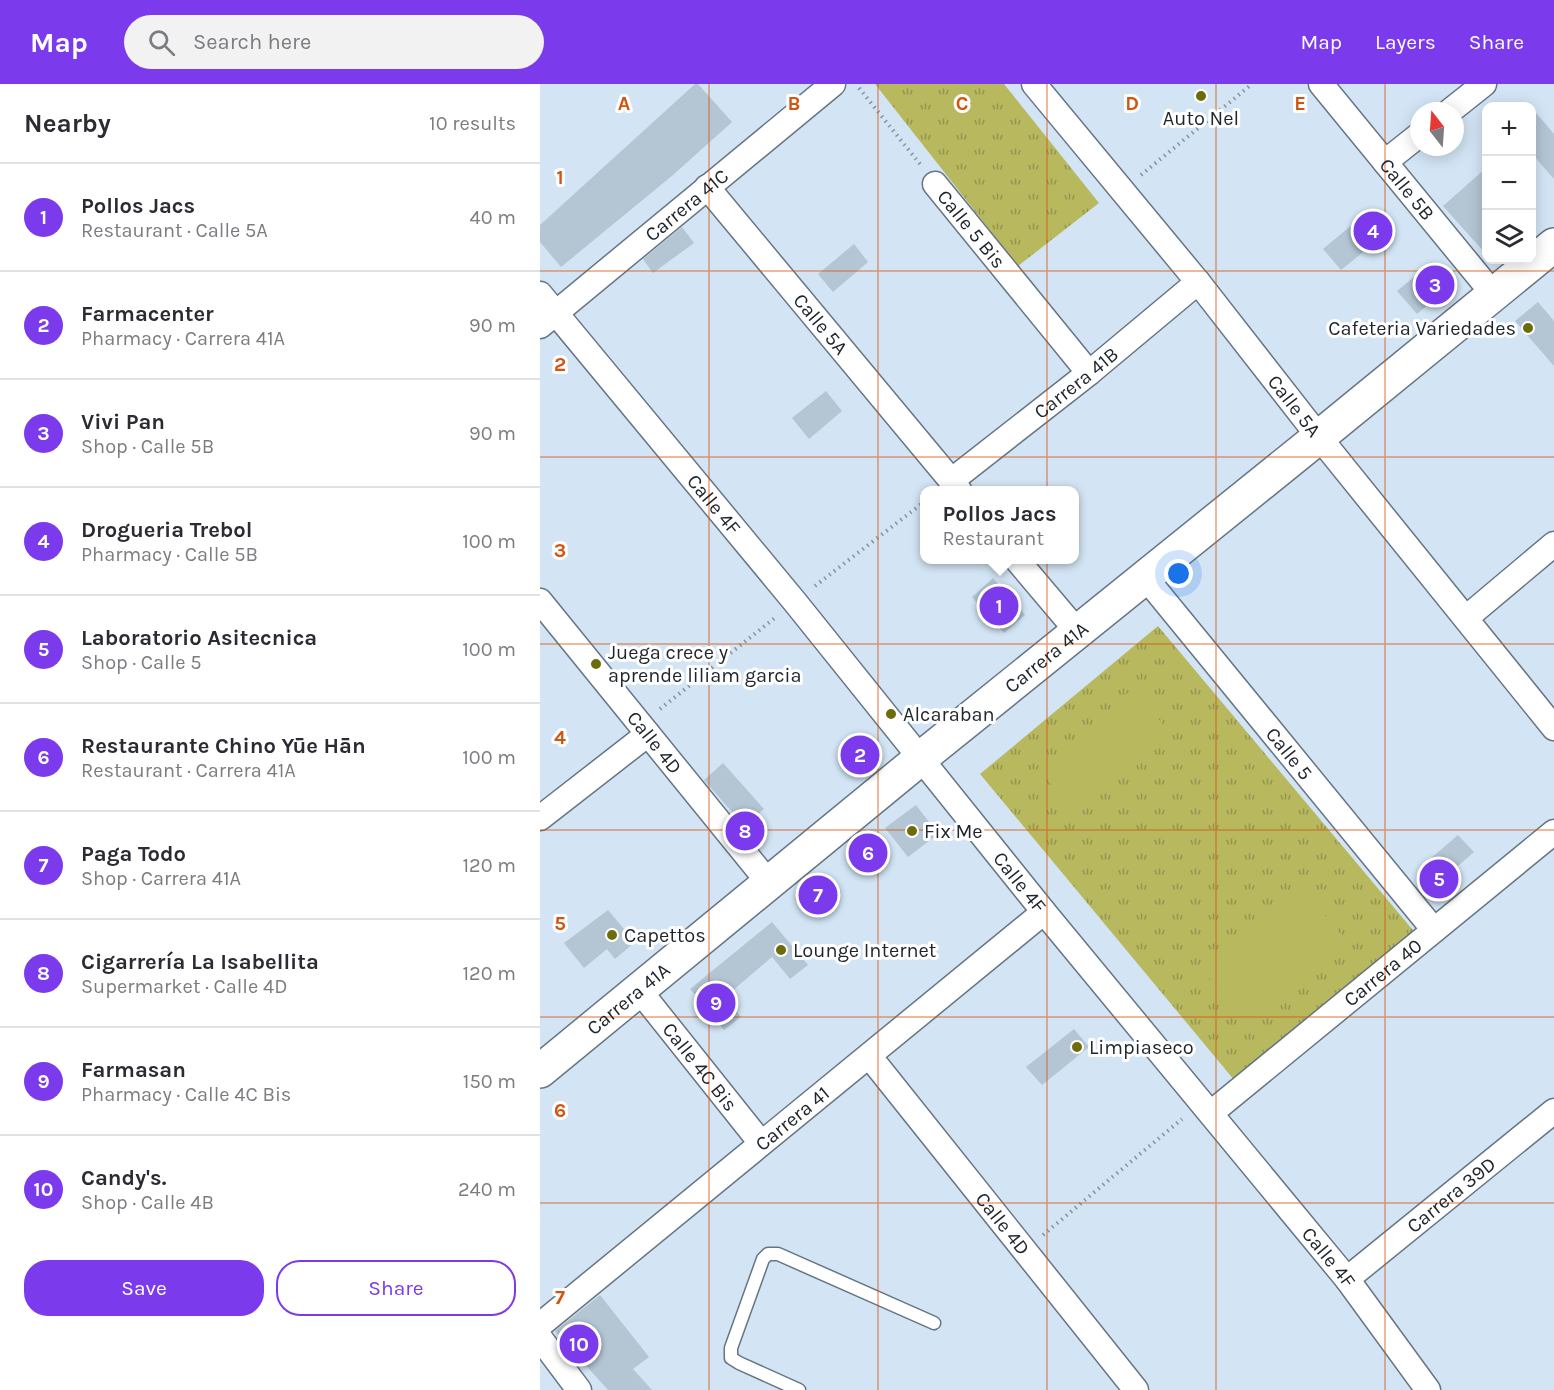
<!DOCTYPE html>
<html lang="en">
<head>
<meta charset="utf-8">
<style>
	body { margin:0; font-family:Karla,sans-serif; background:#f2f2f3; color:#2b2b33 }
	.controls { position:absolute; right:18px; top:18px; display:grid; overflow:hidden; border-radius:12px; box-shadow:0 3px 15px #0003 }
	.controls button { width:54px; height:54px; display:grid; place-items:center; padding:0; border:0; border-bottom:2px solid #e1e1e2; background:#fff; color:#2b2b33; font:30px sans-serif }
	.compass { position:absolute; left:870px; top:18px; width:54px; height:54px; border-radius:50%; background:#fff; box-shadow:0 3px 15px #0003; rotate:343deg }
	.you { position:absolute; left:639px; top:490px; width:21px; height:21px; margin:-15px; border:4px solid #fff; border-radius:50%; background:#1a73e8; box-shadow:0 0 0 9px #1a73e833 }
	.badge { display:grid; place-items:center; width:39px; height:39px; border-radius:50%; background:#7c3aed; color:#fff; font-size:20px; font-weight:700 }
	.pin { position:absolute; translate:-50% -50%; border:3px solid #fff; box-shadow:0 2px 6px #0006 }
	.popup { position:absolute; left:380px; top:402px; width:159px; height:78px; box-sizing:border-box; display:grid; place-content:center; border-radius:12px; background:#fff; filter:drop-shadow(0 2px 4px #0005); font-size:20px; white-space:nowrap; color:#7c7c81 }
	.popup b { font-size:22px; color:#2b2b33 }
	.popup::after { content:''; position:absolute; left:50%; top:100%; margin-left:-12px; border:12px solid transparent; border-top-color:#fff }
	.list { margin:0; padding:0; list-style:none }
	h2 { display:flex; justify-content:space-between; align-items:center; height:78px; margin:0; padding:0 24px; font-size:26px }
	h2 small { font-size:20px; font-weight:400; color:#7c7c81 }
	.list li { display:grid; grid-template-columns:39px 1fr auto; gap:18px; align-items:center; box-sizing:border-box; height:108px; padding:0 24px; border-top:2px solid #e1e1e2 }
	.list b { display:block; font-size:22px; white-space:nowrap }
	.list p { margin:0; font-size:20px; white-space:nowrap; color:#7c7c81 }
	.list em { font-size:20px; font-style:normal; color:#7c7c81 }
	.actions { display:flex; gap:12px; padding:18px 24px }
	.actions a { flex:1; padding:14px 0; border:2px solid #7c3aed; border-radius:24px; text-align:center; font-size:21px; color:#7c3aed }
	.actions .main { background:#7c3aed; color:#fff }
	.icon { flex:none; width:33px; height:33px; fill:none; stroke:currentColor; stroke-width:2; stroke-linecap:round; stroke-linejoin:round }
	.map { position:relative; flex:none; width:1014px; height:1306px; overflow:hidden }
	header { display:flex; align-items:center; gap:36px; box-sizing:border-box; height:84px; padding:0 30px; background:#7c3aed; color:#fff }
	header strong { font-size:28px }
	nav { display:flex; gap:33px; margin-inline-start:auto; font-size:21px }
	.search { width:420px; height:54px; background:#f2f2f3; display:flex; align-items:center; gap:15px; box-sizing:border-box; padding:0 21px; border-radius:33px; color:#7c7c81; font-size:22px }
	main { display:flex }
	aside { flex:1; background:#fff }
	.map>svg:first-child { display:block }
	.grass { fill:url(#grass-tufts) }
	.pitch { fill:#b8b85f }
	.building { fill:#b4c5d4 }
	.lines { fill:none; stroke-linecap:round; stroke-linejoin:round }
	.lane-casing { stroke:#657583; stroke-width:15 }
	.street-casing { stroke:#657583; stroke-width:27 }
	.secondary-casing { stroke:#657583; stroke-width:36 }
	.path { stroke:#8794a0; stroke-width:4; stroke-dasharray:1.5 4.5; stroke-linecap:butt }
	.lane { stroke:#fff; stroke-width:12 }
	.street { stroke:#fff; stroke-width:24 }
	.secondary { stroke:#fff; stroke-width:33 }
	.grid { fill:none; stroke:#d4540f; stroke-width:1.5; stroke-opacity:0.55 }
	.poi-dot { fill:#6d6c0b; stroke:#fff; stroke-width:2 }
	.labels { text-anchor:middle; dominant-baseline:central; stroke-width:6; stroke-linejoin:round; paint-order:stroke }
	.poi-label { font-size:20px; fill:#1f252b; stroke:#fff; text-anchor:start }
	.street-label { font-size:20px; fill:#1f252b; stroke:#fff }
	.grid-label { font-size:20px; text-anchor:middle; font-weight:bold; fill:#d4540f; stroke:#fff; stroke-width:6; stroke-linejoin:round; paint-order:stroke }
</style>
</head>
<body>
<header>
<strong>Map</strong>
<div class="search"><svg class="icon" aria-label="search" viewBox="0 0 24 24"><circle cx="10" cy="10" r="6"/><path d="M15 15l6 6"/></svg>Search here</div>
<nav><a>Map</a><a>Layers</a><a>Share</a></nav>
</header>
<main>
<aside>
<h2>Nearby<small>10 results</small></h2>
<ul class="list">
<li><span class="badge">1</span><div><b>Pollos Jacs</b><p>Restaurant · Calle 5A</p></div><em>40 m</em></li>
<li><span class="badge">2</span><div><b>Farmacenter</b><p>Pharmacy · Carrera 41A</p></div><em>90 m</em></li>
<li><span class="badge">3</span><div><b>Vivi Pan</b><p>Shop · Calle 5B</p></div><em>90 m</em></li>
<li><span class="badge">4</span><div><b>Drogueria Trebol</b><p>Pharmacy · Calle 5B</p></div><em>100 m</em></li>
<li><span class="badge">5</span><div><b>Laboratorio Asitecnica</b><p>Shop · Calle 5</p></div><em>100 m</em></li>
<li><span class="badge">6</span><div><b>Restaurante Chino Yūe Hān</b><p>Restaurant · Carrera 41A</p></div><em>100 m</em></li>
<li><span class="badge">7</span><div><b>Paga Todo</b><p>Shop · Carrera 41A</p></div><em>120 m</em></li>
<li><span class="badge">8</span><div><b>Cigarrería La Isabellita</b><p>Supermarket · Calle 4D</p></div><em>120 m</em></li>
<li><span class="badge">9</span><div><b>Farmasan</b><p>Pharmacy · Calle 4C Bis</p></div><em>150 m</em></li>
<li><span class="badge">10</span><div><b>Candy's.</b><p>Shop · Calle 4B</p></div><em>240 m</em></li>
</ul>
<div class="actions"><a class="main">Save</a><a>Share</a></div>
</aside>
<div class="map">
<svg width="1014" height="1306" viewBox="0 0 1014 1306">
	<defs>
		<pattern id="grass-tufts" width="24" height="20" patternUnits="userSpaceOnUse" patternTransform="scale(1.5)"><rect width="24" height="20" fill="#b8b85f"/><path d="M3 7l-1-3M5 7V3M7 7l1-3M15 17l-1-3M17 17v-4M19 17l1-3" fill="none" stroke="#95954f"/></pattern>
	</defs>
	<rect width="100%" height="100%" fill="#d3e5f5"/>
	<g class="grass">
		<polygon points="335,0 464,0 559,119 478,182"/>
		<polygon points="618,542 877,851 695,997 440,690"/>
	</g>
	<g class="pitch">
		<polygon points="592,605 630,648 538,730 500,687"/>
		<polygon points="761,802 803,853 703,935 661,884"/>
	</g>
	<g class="building">
		<polygon points="155,0 158,0 192,38 133,91 21,183 0,158 0,141"/>
		<polygon points="992,24 1014,50 1014,95 992,70"/>
		<polygon points="946,84 946,170 903,122"/>
		<polygon points="830,126 848,148 801,186 783,165"/>
		<polygon points="142,143 154,159 113,189 103,175"/>
		<polygon points="314,160 328,178 293,208 278,190"/>
		<polygon points="892,178 911,202 877,230 857,207"/>
		<polygon points="998,218 1014,237 1014,282 975,237"/>
		<polygon points="286,307 302,327 269,355 252,334"/>
		<polygon points="453,494 485,531 464,549 432,513"/>
		<polygon points="183,679 224,725 204,742 164,696"/>
		<polygon points="376,721 398,750 368,773 345,744"/>
		<polygon points="918,751 934,768 897,800 882,782"/>
		<polygon points="286,790 301,808 270,833 255,815"/>
		<polygon points="68,826 95,858 75,875 67,865 44,884 24,859"/>
		<polygon points="232,838 268,881 250,895 232,873 185,913 201,933 184,946 150,905"/>
		<polygon points="534,945 549,963 502,1001 486,983"/>
		<polygon points="60,1211 109,1273 93,1285 112,1306 68,1306 15,1247"/>
	</g>
	<g class="lines">
		<defs>
			<polyline id="lane" points="259,1306 199,1279 191,1274 191,1264 223,1175 228,1170 238,1170 394,1239"/>
			<g id="street">
				<path id="s1" d="M494,0L658,198L779,353L1014,644"/>
				<path id="s2" d="M781,0L954,211"/>
				<polyline points="910,27 944,0"/>
				<polyline points="845,78 879,51"/>
				<path id="s3" d="M395,100L549,289"/>
				<path id="s4" d="M167,103L419,406"/>
				<path id="s5" d="M0,210L255,518L504,828L807,1195L888,1306"/>
				<path id="s6" d="M0,242L293,0"/>
				<path id="s7" d="M411,397L549,289L658,198"/>
				<polyline points="477,476 537,547"/>
				<path id="s8" d="M605,493L894,846"/>
				<path id="s9" d="M0,517L229,799"/>
				<polyline points="926,534 1014,460"/>
				<polyline points="0,734 108,650"/>
				<path id="s10" d="M99,906L221,1059"/>
				<path id="s11" d="M330,973L596,1306"/>
				<path id="s12" d="M671,1029L1014,748"/>
				<path id="s13" d="M807,1195L1014,1027"/>
				<path id="s14" d="M0,1241L504,828"/>
				<polyline points="0,1254 39,1306"/>
			</g>
			<g id="secondary">
				<path id="s15" d="M0,987L381,674L779,353L1014,161"/>
			</g>
		</defs>
		<use href="#lane" class="lane-casing"/>
		<use href="#street" class="street-casing"/>
		<use href="#secondary" class="secondary-casing"/>
		<g class="path">
			<polyline points="319,4 380,80"/>
			<polyline points="601,91 712,0"/>
			<polyline points="275,502 384,418"/>
			<polyline points="120,625 236,533"/>
			<polyline points="503,1151 642,1035"/>
		</g>
		<use href="#lane" class="lane"/>
		<use href="#street" class="street"/>
		<use href="#secondary" class="secondary"/>
	</g>
	<path class="grid" d="M169,0V1306M338,0V1306M507,0V1306M676,0V1306M845,0V1306M0,187H1014M0,373H1014M0,560H1014M0,746H1014M0,933H1014M0,1119H1014"/>
	<g class="poi-dot">
		<circle cx="661" cy="12" r="6"/>
		<circle cx="988" cy="244" r="6"/>
		<circle cx="56" cy="580" r="6"/>
		<circle cx="351" cy="630" r="6"/>
		<circle cx="372" cy="747" r="6"/>
		<circle cx="72" cy="851" r="6"/>
		<circle cx="241" cy="866" r="6"/>
		<circle cx="537" cy="963" r="6"/>
	</g>
	<g class="labels">
		<g class="poi-label">
			<text x="661" y="34" text-anchor="middle">Auto Nel</text>
			<text x="976" y="244" text-anchor="end">Cafeteria Variedades</text>
			<text x="68" y="568">Juega crece y<tspan x="68" dy="23">aprende liliam garcia</tspan></text>
			<text x="363" y="630">Alcaraban</text>
			<text x="384" y="747">Fix Me</text>
			<text x="84" y="851">Capettos</text>
			<text x="253" y="866">Lounge Internet</text>
			<text x="549" y="963">Limpiaseco</text>
		</g>
		<g class="street-label">
			<text stroke="none"><textPath href="#s2" startOffset="136">Calle 5B</textPath></text>
			<text stroke="none"><textPath href="#s6" startOffset="190">Carrera 41C</textPath></text>
			<text stroke="none"><textPath href="#s3" startOffset="58">Calle 5 Bis</textPath></text>
			<text stroke="none"><textPath href="#s4" startOffset="178">Calle 5A</textPath></text>
			<text stroke="none"><textPath href="#s7" startOffset="159">Carrera 41B</textPath></text>
			<text stroke="none"><textPath href="#s1" startOffset="414">Calle 5A</textPath></text>
			<text stroke="none"><textPath href="#s5" startOffset="273">Calle 4F</textPath></text>
			<text stroke="none"><textPath href="#s15" startOffset="654">Carrera 41A</textPath></text>
			<text stroke="none"><textPath href="#s9" startOffset="182">Calle 4D</textPath></text>
			<text stroke="none"><textPath href="#s8" startOffset="228">Calle 5</textPath></text>
			<text stroke="none"><textPath href="#s5" startOffset="759">Calle 4F</textPath></text>
			<text stroke="none"><textPath href="#s12" startOffset="222">Carrera 40</textPath></text>
			<text stroke="none"><textPath href="#s15" startOffset="114">Carrera 41A</textPath></text>
			<text stroke="none"><textPath href="#s10" startOffset="98">Calle 4C Bis</textPath></text>
			<text stroke="none"><textPath href="#s14" startOffset="326">Carrera 41</textPath></text>
			<text stroke="none"><textPath href="#s13" startOffset="134">Carrera 39D</textPath></text>
			<text stroke="none"><textPath href="#s11" startOffset="213">Calle 4D</textPath></text>
			<text stroke="none"><textPath href="#s5" startOffset="1245">Calle 4F</textPath></text>
		</g>
	</g>
	<g class="grid-label">
		<text x="84" y="26">A</text>
		<text x="254" y="26">B</text>
		<text x="422" y="26">C</text>
		<text x="592" y="26">D</text>
		<text x="760" y="26">E</text>
		<text x="20" y="100">1</text>
		<text x="20" y="287">2</text>
		<text x="20" y="473">3</text>
		<text x="20" y="660">4</text>
		<text x="20" y="846">5</text>
		<text x="20" y="1033">6</text>
		<text x="20" y="1220">7</text>
	</g>
</svg>
<div class="controls">
<button>+</button>
<button>−</button>
<button><svg class="icon" aria-label="layers" viewBox="0 0 24 24"><path d="M12 4l9 5-9 5-9-5zM3 14l9 5 9-5"/></svg></button>
</div>
<svg class="compass" viewBox="-18 -18 36 36"><path d="M0-13l5 13h-10z" fill="#e53935"/><path d="M0 13l5-13h-10z" fill="#7c7c81"/></svg>
<div class="you"></div>
<div class="pin badge" style="left:459px;top:522px">1</div>
<div class="popup"><b>Pollos Jacs</b>Restaurant</div>
<div class="pin badge" style="left:320px;top:671px">2</div>
<div class="pin badge" style="left:895px;top:201px">3</div>
<div class="pin badge" style="left:833px;top:147px">4</div>
<div class="pin badge" style="left:899px;top:795px">5</div>
<div class="pin badge" style="left:328px;top:769px">6</div>
<div class="pin badge" style="left:278px;top:811px">7</div>
<div class="pin badge" style="left:205px;top:747px">8</div>
<div class="pin badge" style="left:176px;top:919px">9</div>
<div class="pin badge" style="left:39px;top:1260px">10</div>
</div>
</main>
</body>
</html>
